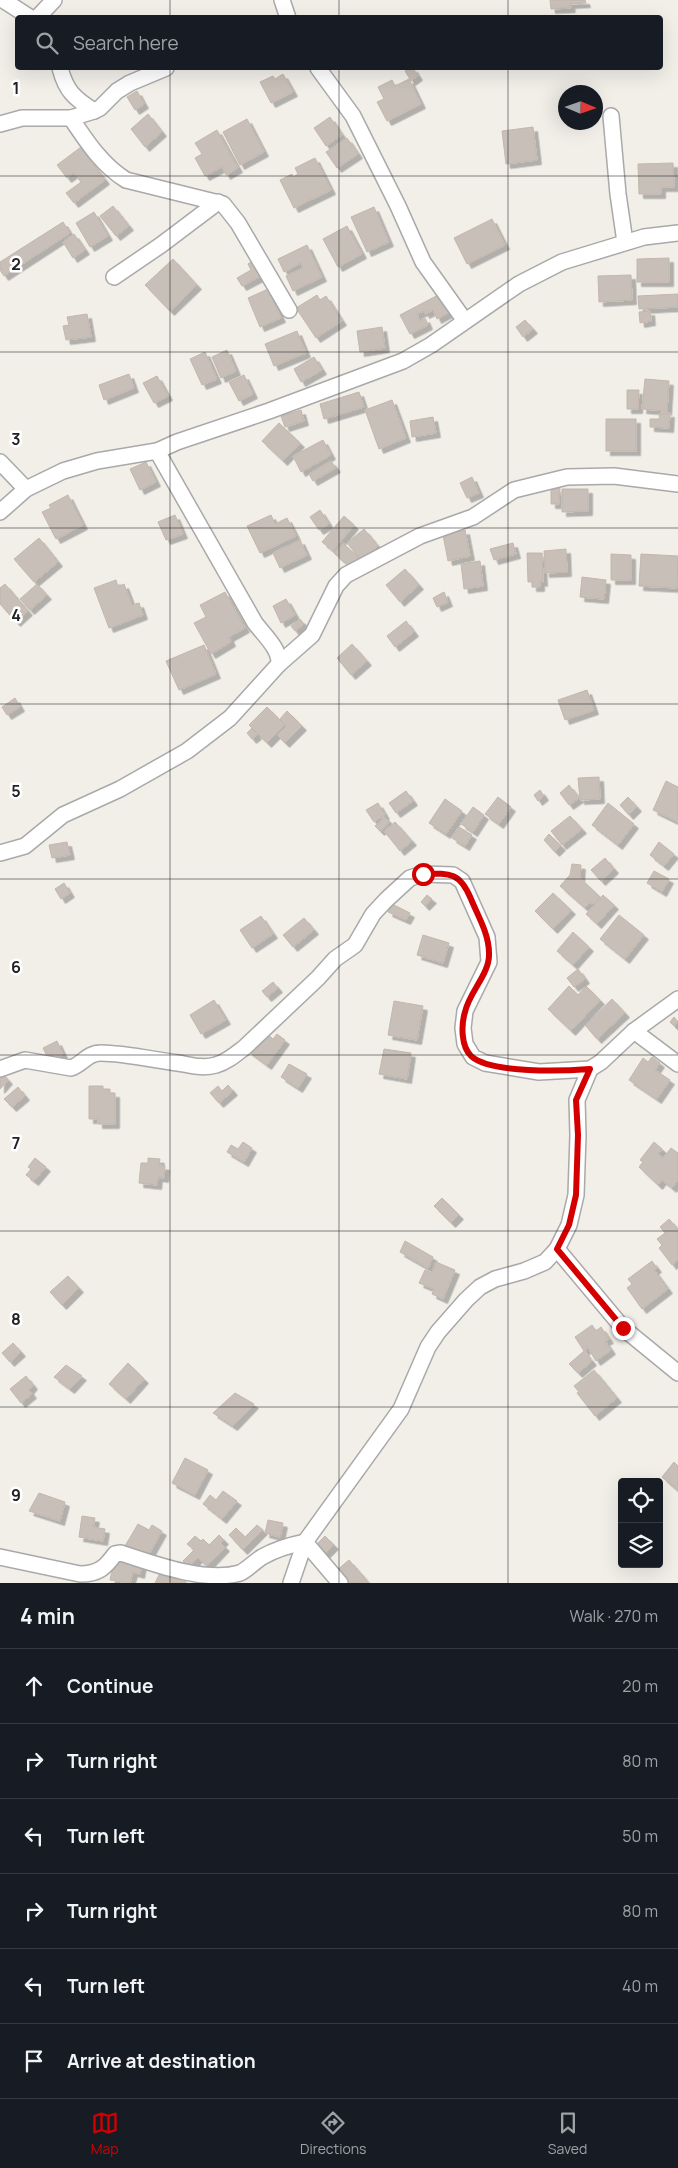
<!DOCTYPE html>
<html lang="en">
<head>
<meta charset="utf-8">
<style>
	body { margin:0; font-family:Manrope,sans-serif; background:#242831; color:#f1f3f6 }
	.controls { position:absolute; right:15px; bottom:15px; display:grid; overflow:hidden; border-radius:5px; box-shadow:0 5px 20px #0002 }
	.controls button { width:45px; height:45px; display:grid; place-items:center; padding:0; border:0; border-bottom:1px solid #363941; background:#171b24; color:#f1f3f6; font:25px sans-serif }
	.compass { position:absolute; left:558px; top:85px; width:45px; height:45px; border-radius:50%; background:#171b24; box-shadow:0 5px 20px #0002; rotate:92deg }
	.stop { position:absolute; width:15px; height:15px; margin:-11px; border:4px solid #d40000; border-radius:50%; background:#fff }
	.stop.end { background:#d40000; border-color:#fff; box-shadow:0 1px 5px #0008 }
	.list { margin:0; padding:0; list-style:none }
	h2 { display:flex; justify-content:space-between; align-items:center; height:65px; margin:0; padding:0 20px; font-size:21px }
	h2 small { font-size:16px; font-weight:400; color:#9ea1a6 }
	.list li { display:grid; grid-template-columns:32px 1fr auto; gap:15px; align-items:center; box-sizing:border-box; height:75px; padding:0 20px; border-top:1px solid #363941 }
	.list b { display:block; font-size:19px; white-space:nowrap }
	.list em { font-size:16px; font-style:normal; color:#9ea1a6 }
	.icon { flex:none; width:28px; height:28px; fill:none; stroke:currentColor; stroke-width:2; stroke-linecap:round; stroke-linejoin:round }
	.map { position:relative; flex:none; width:678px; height:1583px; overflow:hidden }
	.search { position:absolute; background:#171b24; box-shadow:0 5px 20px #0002; left:15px; right:15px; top:15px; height:55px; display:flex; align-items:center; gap:12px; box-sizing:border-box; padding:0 18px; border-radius:5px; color:#9ea1a6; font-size:19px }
	.sheet { height:515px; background:#171b24 }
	nav { display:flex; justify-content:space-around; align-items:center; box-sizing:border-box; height:70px; border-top:1px solid #363941; background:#171b24; font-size:14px; color:#9ea1a6 }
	nav a { display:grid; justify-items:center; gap:2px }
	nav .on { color:#d40000 }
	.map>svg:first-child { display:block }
	.building { fill:#c7bfb8; stroke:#c4b6ab; filter:url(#shadow) }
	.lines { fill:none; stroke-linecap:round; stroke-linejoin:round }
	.street-casing { stroke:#a9a9a9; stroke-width:18 }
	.street { stroke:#fff; stroke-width:15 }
	.route { stroke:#d40000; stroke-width:6 }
	.grid { fill:none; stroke:#222; stroke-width:1; stroke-opacity:0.55 }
	.grid-label { font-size:16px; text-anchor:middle; font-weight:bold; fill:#222; stroke:#fff; stroke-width:5; stroke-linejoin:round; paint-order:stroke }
</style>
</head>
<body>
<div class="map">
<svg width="678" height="1583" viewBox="0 0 678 1583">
	<defs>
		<filter id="shadow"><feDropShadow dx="4.5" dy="4.5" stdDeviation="0" flood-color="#0004"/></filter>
	</defs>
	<rect width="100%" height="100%" fill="#f2efe9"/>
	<g class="building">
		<polygon points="550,0 585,0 586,3 570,4 571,8 551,9"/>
		<polygon points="410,68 413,68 418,76 411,81 405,71"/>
		<polygon points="283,74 293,92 271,103 260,82 273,76 275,79"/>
		<polygon points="409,79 421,104 387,121 377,102 384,99 378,87 392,80 395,86"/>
		<polygon points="137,91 144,104 135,110 127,97"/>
		<polygon points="148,114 162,132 145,147 131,129"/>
		<polygon points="330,117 342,135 326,146 314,128"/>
		<polygon points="247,119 264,152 240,165 223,132"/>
		<polygon points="533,127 537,160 506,164 502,131"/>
		<polygon points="217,130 238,168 226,175 222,167 205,176 195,158 202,154 195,143"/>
		<polygon points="347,138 358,154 337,168 326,152"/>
		<polygon points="81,147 105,180 74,203 66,193 81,182 74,173 67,178 57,165"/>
		<polygon points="315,158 331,190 294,208 280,180 292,174 293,177 298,174 295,168"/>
		<polygon points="673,163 674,187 661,187 661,194 639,194 638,164"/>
		<polygon points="113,206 129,226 116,236 100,216"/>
		<polygon points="374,207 389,242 367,252 351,217"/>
		<polygon points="94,212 108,236 90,247 76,223"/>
		<polygon points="492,219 505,245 467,264 454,238"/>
		<polygon points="63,222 70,233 4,276 0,270 0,262"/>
		<polygon points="347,226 362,254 338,267 323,239"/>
		<polygon points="74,234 85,250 73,258 63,242"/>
		<polygon points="307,245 322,277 293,291 286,276 303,268 301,263 284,272 278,259"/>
		<polygon points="669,258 669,282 637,282 637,259"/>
		<polygon points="173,259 197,285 170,311 145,285"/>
		<polygon points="254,260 263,275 242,286 237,278 251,270 248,264"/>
		<polygon points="631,275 632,300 599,302 598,276"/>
		<polygon points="268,289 281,318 260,327 248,298"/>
		<polygon points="440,294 450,312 437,319 433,310 425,314 424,311 417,314 420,321 425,318 428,325 410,334 400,315"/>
		<polygon points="678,294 678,307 639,309 638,296"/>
		<polygon points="317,295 320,300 326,296 342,321 316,338 296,308"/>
		<polygon points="650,311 651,321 640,323 639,312"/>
		<polygon points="87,314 91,337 66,340 63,326 69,325 67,317"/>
		<polygon points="525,320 533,329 523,337 516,327"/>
		<polygon points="382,327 385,348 360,352 357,331"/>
		<polygon points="297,331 306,353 274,366 265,344"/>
		<polygon points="227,350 236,371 221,378 212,357"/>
		<polygon points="205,352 217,379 202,385 190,359"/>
		<polygon points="314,357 322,370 301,382 294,369"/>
		<polygon points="129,374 134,388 104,400 99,385"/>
		<polygon points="244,375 253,394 239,401 229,382"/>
		<polygon points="157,376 168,396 154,403 143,383"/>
		<polygon points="645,379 669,381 667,411 642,409"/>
		<polygon points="627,390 639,390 638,409 627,409"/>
		<polygon points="359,392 364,407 324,419 320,404"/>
		<polygon points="392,400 406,438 379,449 365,410"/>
		<polygon points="301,410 304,421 285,427 281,416"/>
		<polygon points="660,413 670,413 669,428 650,427 650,419 659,419"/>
		<polygon points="433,417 436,433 412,437 410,421"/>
		<rect x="606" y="419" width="30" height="32"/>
		<polygon points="279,423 300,443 283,461 262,441"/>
		<polygon points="323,440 331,455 301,472 293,456"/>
		<polygon points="331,461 336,468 313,481 309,474"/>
		<polygon points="146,462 156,482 140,490 130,469"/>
		<polygon points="472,477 479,493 467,498 460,483"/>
		<polygon points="551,488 560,488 559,504 551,504"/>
		<polygon points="562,489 588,489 588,511 562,512"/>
		<polygon points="68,495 83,525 56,539 42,512 51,508 49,505"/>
		<polygon points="320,510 329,524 319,530 310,517"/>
		<polygon points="175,515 183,534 166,540 158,522"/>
		<polygon points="271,515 275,524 287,518 296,536 260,553 247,526"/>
		<polygon points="344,516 354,525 333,551 322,542"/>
		<polygon points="364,529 378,546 361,560 347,543"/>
		<polygon points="465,530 470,556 448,561 443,535"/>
		<polygon points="39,538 58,562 34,582 14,559"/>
		<polygon points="300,540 307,555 280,568 273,553"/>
		<polygon points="343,543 359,558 350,567 334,553"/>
		<polygon points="513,543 516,554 494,560 490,549"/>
		<polygon points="566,549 567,572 545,573 544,551"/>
		<polygon points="527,553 542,553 543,582 540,581 540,587 532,587 532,582 528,582"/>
		<polygon points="611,554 631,555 631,580 611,580"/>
		<polygon points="641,554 678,556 677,588 639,586"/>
		<polygon points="480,561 483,586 464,589 461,564"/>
		<polygon points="405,569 419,585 400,602 386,585"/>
		<polygon points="582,577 606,580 604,599 580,597"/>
		<polygon points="116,580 118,587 124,584 132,605 139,603 143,615 109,628 94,588"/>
		<polygon points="5,584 28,611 16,622 0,604 0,588"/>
		<polygon points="37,584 47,595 30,610 20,599"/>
		<polygon points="225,592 245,628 229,637 231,642 211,654 194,623 206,617 200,605"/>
		<polygon points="444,592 448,602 437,607 433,598"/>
		<polygon points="286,599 295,615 281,623 273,606"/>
		<polygon points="300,619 304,624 295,631 291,626"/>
		<polygon points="406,621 414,632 395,647 387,636"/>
		<polygon points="352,644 367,661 351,675 337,658"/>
		<polygon points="204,645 216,674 179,690 166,661"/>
		<polygon points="587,690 594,710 565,720 558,700"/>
		<polygon points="15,698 20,707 7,715 2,707"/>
		<polygon points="267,707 285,725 267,743 249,725"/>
		<polygon points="287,711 302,726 285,743 277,735 286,726 280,719"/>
		<polygon points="252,728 257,735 252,739 247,733"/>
		<polygon points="599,777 600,799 580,800 578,778"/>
		<polygon points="666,781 678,787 678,822 653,810"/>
		<polygon points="569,785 579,798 569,805 560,793"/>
		<polygon points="540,790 544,796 538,801 534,795"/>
		<polygon points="406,791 413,801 396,813 389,803"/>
		<polygon points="498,797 511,807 499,824 485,814"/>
		<polygon points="628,797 637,807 629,815 620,805"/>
		<polygon points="445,799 462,811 446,834 429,823"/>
		<polygon points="378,803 385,815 374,822 366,810"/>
		<polygon points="608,803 634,824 618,845 592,825"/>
		<polygon points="473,807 484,815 473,832 461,824"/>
		<polygon points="570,816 582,829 562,845 551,831"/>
		<polygon points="385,817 390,822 380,831 375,826"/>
		<polygon points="395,822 412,841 400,851 384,831"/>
		<polygon points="459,827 472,835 465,846 452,838"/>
		<polygon points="549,834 561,846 555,852 544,840"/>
		<polygon points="67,842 70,855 52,858 49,845"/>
		<polygon points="659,842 674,854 664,866 650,855"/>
		<polygon points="605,858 614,869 601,881 591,870"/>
		<polygon points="572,864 581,865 580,878 600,897 592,905 590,903 585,908 560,886 570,875"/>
		<polygon points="654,871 669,879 662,892 647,883"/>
		<polygon points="64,883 70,893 61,899 55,889"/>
		<polygon points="553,893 571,910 553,929 535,911"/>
		<polygon points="427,895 432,899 425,906 421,902"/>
		<polygon points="603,895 614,905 597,924 586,914"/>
		<polygon points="392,904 410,913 406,920 388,912"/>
		<polygon points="619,915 644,935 625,959 600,939"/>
		<polygon points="261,916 273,934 252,948 240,930"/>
		<polygon points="304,918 314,930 293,947 283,935"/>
		<polygon points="573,932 589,947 573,965 557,951"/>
		<polygon points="423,935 449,943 443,963 417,955"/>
		<polygon points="578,969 585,979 574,987 567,978"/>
		<polygon points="273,982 278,988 267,997 262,991"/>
		<polygon points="569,986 578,995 586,986 600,1000 571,1031 548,1009"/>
		<polygon points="612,999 625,1013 597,1039 585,1025"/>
		<polygon points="214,1000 226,1020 201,1034 190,1015"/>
		<polygon points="394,1001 423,1006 417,1040 388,1035"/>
		<polygon points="674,1017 678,1022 674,1026 670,1022"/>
		<polygon points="263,1031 273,1039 277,1034 285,1040 267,1065 248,1051"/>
		<polygon points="57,1041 63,1054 55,1058 52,1054 47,1056 43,1048"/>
		<polygon points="384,1049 411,1053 407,1079 379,1074"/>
		<polygon points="652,1057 660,1063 655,1070 670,1080 657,1099 629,1080 643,1058 648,1062"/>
		<polygon points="289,1064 307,1074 298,1088 281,1077"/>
		<polygon points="2,1073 8,1080 0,1089 0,1074"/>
		<polygon points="228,1085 233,1091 219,1103 210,1093 218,1086 222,1091"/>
		<polygon points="89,1086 103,1086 103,1089 110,1089 110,1093 115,1093 115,1124 98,1124 98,1119 89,1119"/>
		<polygon points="18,1087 25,1096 12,1107 4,1099"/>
		<polygon points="243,1142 252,1148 244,1162 227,1152 231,1145 238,1149"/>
		<polygon points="654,1142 662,1149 658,1154 663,1158 671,1148 678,1153 678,1180 672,1188 662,1180 658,1185 639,1167 643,1162 640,1160"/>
		<polygon points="35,1158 46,1167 34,1181 26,1175 31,1169 28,1167"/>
		<polygon points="148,1158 160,1159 159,1165 165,1166 164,1178 158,1177 157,1185 139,1183 141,1163 148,1163"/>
		<polygon points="442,1198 459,1215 451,1223 434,1206"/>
		<polygon points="669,1219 678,1229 678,1260 672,1265 659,1248 662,1245 657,1239 665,1233 660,1227"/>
		<polygon points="405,1241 433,1257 428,1268 400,1252"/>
		<polygon points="652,1261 657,1268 654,1270 668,1289 642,1309 627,1288 632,1284 628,1279"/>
		<polygon points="436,1262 455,1270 443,1299 432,1294 434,1289 419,1283 425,1270 432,1273"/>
		<polygon points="68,1276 79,1288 62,1305 50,1292"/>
		<polygon points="592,1325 596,1331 601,1327 609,1339 605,1341 611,1350 596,1361 588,1348 584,1351 575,1337"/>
		<polygon points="13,1343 21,1352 10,1362 2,1353"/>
		<polygon points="584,1351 592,1361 578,1373 569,1364"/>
		<polygon points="128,1363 144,1379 126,1399 109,1384"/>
		<polygon points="66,1365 82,1376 70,1389 54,1377"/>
		<polygon points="594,1370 617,1398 595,1416 577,1393 579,1392 574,1386"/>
		<polygon points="26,1376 33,1385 29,1390 32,1394 21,1403 10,1389"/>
		<polygon points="235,1393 254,1404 233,1426 213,1413"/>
		<polygon points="185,1458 208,1470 195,1495 172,1483"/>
		<polygon points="674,1462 678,1466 678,1491 662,1477"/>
		<polygon points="223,1491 237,1501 222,1519 203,1504 210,1495 216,1500"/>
		<polygon points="39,1493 65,1502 60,1521 29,1511"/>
		<polygon points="82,1516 95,1518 93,1527 105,1529 103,1541 79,1537"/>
		<polygon points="268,1520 283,1523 280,1537 265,1533"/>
		<polygon points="138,1524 149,1530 152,1525 162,1531 147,1558 125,1546"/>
		<polygon points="257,1525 263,1530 243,1550 229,1535 236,1528 245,1537"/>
		<polygon points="219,1535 224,1540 221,1543 225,1547 207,1566 198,1558 189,1567 183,1561 194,1550 187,1544 195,1536 201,1541 203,1539 209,1545"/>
		<polygon points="325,1536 334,1545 324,1555 315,1546"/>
		<polygon points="115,1558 142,1564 140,1574 133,1572 130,1583 110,1580"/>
		<polygon points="349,1560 369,1583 347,1583 336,1571"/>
		<polygon points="162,1569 186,1581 185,1583 155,1583"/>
	</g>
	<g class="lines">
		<defs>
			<g id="street">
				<polyline points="3,0 31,18"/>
				<polyline points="282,0 288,18"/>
				<polyline points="37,18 54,0"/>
				<path d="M60,68C66,91 74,98 94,111"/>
				<polyline points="318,68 353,116 398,206 423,262 465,321"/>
				<polyline points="611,116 618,194 625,242"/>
				<path d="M71,118C87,142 102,165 126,180L223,204L238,223L289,310"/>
				<polyline points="0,124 22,118 71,118 94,111 100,108 117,91 130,83 166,68"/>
				<polyline points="114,277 161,245 218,202"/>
				<polyline points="0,462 26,489"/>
				<polyline points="0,512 26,489 63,471 97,461 157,451 177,442 269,411 403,361 431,345 519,284 562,262 644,237 678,233"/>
				<polyline points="279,664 312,635 336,586 346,575 420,536 473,517 514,490 567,477 614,476 678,484"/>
				<path d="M0,853L25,846L63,815L120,789L187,751L230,718L279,664C280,649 264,635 255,623L157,451"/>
				<polyline points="634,1031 678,1064"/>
				<path d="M0,1069L25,1060L71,1068C83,1064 87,1053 101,1053C123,1053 155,1060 178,1063C190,1065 203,1069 216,1065C227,1062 236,1054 245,1047L318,978L335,959L355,945L373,914L386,900L410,878L423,874L453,875L462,881L487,937L489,962L465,1011L463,1028L465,1044L473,1057L485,1063L539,1072L590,1069L601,1062L634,1031L678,999"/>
				<polyline points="557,1249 623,1328 678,1373"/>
				<path d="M0,1557L80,1574C98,1574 105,1568 115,1554L121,1553C154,1564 206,1583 240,1573C248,1569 254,1562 262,1557C276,1549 290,1545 305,1542L340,1583"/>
				<polyline points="291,1583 305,1542 401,1409 428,1347 438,1332 466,1300 480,1287 495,1279 524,1271 545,1262 557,1249 569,1225 576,1195 578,1135 577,1100 590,1069"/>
			</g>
		</defs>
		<use href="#street" class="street-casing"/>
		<use href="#street" class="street"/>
	</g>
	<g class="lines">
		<path class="route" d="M423,874C450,873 460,872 471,899C478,916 489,934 489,953C490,974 469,992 465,1012C461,1025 461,1046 471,1056C491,1074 564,1071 590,1069L576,1100L578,1135L576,1195L569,1225L557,1249L623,1328"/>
	</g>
	<path class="grid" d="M170,0V18M339,0V18M508,0V18M170,68V1583M339,68V1583M508,68V1583M0,176H678M0,352H678M0,528H678M0,704H678M0,879H678M0,1055H678M0,1231H678M0,1407H678"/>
	<g class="grid-label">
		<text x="16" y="94">1</text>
		<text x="16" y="270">2</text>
		<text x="16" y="445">3</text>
		<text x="16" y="621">4</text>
		<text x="16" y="797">5</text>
		<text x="16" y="973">6</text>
		<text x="16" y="1149">7</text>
		<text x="16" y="1325">8</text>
		<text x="16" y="1501">9</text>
	</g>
</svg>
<div class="controls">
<button><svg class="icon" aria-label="locate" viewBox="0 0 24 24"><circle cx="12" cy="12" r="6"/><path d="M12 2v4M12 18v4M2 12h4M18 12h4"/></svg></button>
<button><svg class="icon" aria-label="layers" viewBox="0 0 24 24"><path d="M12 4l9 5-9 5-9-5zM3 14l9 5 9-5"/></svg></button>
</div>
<svg class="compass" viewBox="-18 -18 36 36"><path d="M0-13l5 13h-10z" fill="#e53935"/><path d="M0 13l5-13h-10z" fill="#9ea1a6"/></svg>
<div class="stop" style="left:423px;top:874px"></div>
<div class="stop end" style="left:623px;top:1328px"></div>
<div class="search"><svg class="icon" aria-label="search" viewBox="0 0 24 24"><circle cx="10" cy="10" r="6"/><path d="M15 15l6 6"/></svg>Search here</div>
</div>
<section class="sheet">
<h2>4 min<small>Walk · 270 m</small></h2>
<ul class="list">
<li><svg class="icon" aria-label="ahead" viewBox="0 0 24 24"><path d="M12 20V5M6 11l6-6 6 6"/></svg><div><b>Continue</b></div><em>20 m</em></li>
<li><svg class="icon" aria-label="right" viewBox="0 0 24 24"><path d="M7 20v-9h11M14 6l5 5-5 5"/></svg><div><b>Turn right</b></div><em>80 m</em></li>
<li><svg class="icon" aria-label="left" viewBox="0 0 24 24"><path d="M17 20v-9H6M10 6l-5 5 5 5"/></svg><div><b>Turn left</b></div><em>50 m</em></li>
<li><svg class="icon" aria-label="right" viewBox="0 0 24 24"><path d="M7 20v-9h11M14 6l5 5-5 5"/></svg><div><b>Turn right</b></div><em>80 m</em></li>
<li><svg class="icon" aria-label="left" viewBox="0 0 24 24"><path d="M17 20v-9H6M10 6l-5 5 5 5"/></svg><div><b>Turn left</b></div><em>40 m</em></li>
<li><svg class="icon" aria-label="arrive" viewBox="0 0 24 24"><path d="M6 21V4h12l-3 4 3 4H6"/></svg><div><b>Arrive at destination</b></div></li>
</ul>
</section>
<nav>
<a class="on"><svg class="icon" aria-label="map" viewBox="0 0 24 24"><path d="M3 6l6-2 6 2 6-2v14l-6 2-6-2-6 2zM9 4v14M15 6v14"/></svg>Map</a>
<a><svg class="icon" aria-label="directions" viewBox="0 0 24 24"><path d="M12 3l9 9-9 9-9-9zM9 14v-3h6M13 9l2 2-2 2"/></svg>Directions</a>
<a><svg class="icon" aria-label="saved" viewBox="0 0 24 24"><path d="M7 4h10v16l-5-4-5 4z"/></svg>Saved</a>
</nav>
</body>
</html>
